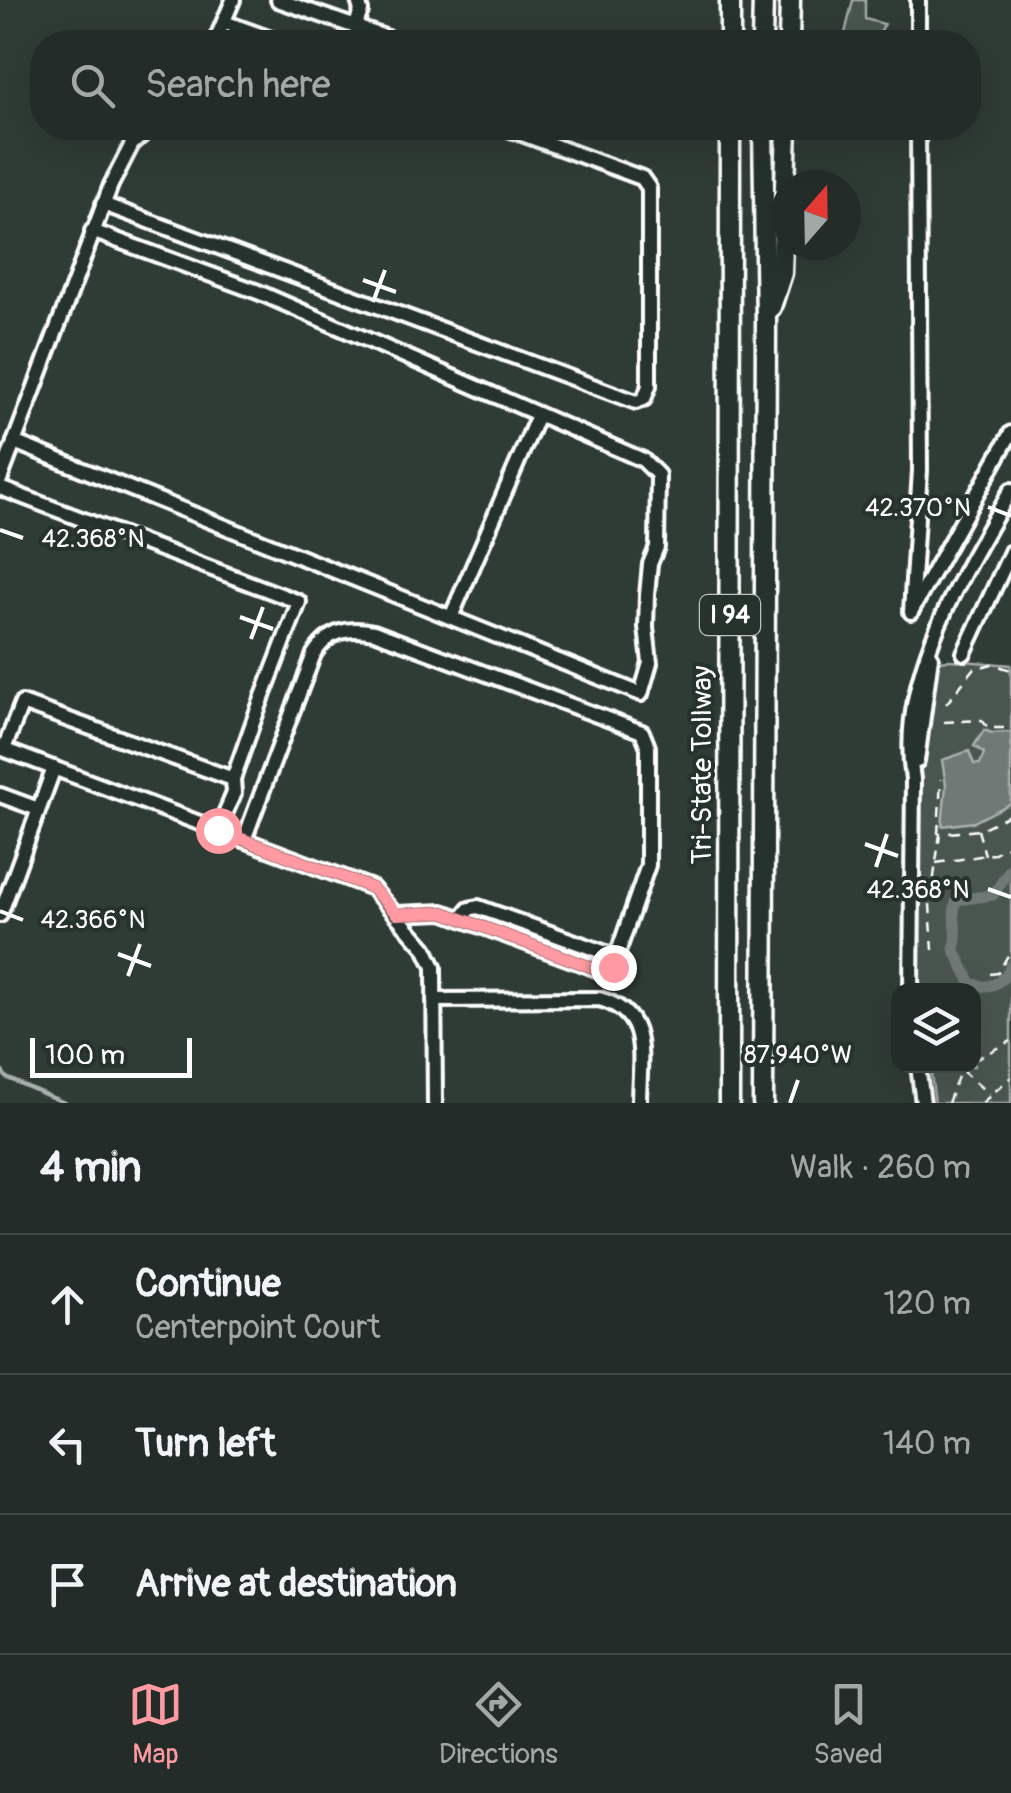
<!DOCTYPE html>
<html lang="en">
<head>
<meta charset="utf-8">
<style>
	body { margin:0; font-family:Pangolin,sans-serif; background:#2f3834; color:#f1f3f6 }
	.controls { position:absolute; right:30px; bottom:30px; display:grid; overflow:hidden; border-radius:20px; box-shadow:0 10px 40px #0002 }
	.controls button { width:90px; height:90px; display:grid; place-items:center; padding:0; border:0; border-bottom:2px solid #404845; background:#232c28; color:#f1f3f6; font:50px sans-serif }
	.compass { position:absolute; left:771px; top:170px; width:90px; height:90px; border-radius:50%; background:#232c28; box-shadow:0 10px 40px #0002; rotate:20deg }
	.scale { position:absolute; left:30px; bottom:25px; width:162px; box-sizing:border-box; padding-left:10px; border:5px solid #fff; border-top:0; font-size:28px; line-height:35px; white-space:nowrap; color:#fff; -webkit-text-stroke:8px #26332d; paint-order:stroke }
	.stop { position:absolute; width:30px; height:30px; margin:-22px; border:8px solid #ff9aa2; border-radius:50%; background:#fff }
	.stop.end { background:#ff9aa2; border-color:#fff; box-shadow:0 2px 10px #0008 }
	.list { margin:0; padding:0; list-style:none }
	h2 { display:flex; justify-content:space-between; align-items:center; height:130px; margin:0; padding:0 40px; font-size:42px }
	h2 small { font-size:32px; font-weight:400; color:#a3a7a8 }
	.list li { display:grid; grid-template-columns:65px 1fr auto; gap:30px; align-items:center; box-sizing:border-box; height:140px; padding:0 40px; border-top:2px solid #404845 }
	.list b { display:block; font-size:38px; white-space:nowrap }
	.list p { margin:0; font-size:32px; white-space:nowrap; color:#a3a7a8 }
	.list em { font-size:32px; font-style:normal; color:#a3a7a8 }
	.icon { flex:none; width:55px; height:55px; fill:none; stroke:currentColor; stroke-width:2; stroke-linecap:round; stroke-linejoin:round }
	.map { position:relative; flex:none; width:1011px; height:1103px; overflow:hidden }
	.search { position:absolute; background:#232c28; box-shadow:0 10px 40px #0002; left:30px; right:30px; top:30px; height:110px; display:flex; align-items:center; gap:25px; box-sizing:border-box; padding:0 35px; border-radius:40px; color:#a3a7a8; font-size:38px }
	.sheet { height:550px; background:#232c28 }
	nav { display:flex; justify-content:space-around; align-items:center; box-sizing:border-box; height:140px; border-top:2px solid #404845; background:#232c28; font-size:28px; color:#a3a7a8 }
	nav a { display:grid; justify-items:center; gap:5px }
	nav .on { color:#ff9aa2 }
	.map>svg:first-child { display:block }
	.green { fill:#4a544f; stroke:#a4aaa7; stroke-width:2.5 }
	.water { fill:#707975; stroke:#a9afac; stroke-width:2.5 }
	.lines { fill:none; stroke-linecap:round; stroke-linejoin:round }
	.stream { stroke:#a9afac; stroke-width:4 }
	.canal { stroke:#707975; stroke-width:11 }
	.minor-casing { stroke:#fff; stroke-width:20 }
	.highway-casing { stroke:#fff; stroke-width:25 }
	.path { stroke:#fff; stroke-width:2.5; stroke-dasharray:10 8; stroke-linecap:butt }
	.minor { stroke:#26332d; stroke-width:12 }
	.highway { stroke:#26332d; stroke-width:18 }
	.route { stroke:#ff9aa2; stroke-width:12 }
	.ticks { fill:none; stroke:#fff; stroke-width:4 }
	.labels { text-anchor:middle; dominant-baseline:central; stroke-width:8; stroke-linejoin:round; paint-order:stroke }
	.shield { fill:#26332d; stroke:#bec2c0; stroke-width:2.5 }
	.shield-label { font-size:25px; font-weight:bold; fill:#fff }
	.street-label { font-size:28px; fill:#fff; stroke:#26332d }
	.ticks-label { font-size:25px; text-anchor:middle; fill:#fff; stroke:#26332d; stroke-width:8; stroke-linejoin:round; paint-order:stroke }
</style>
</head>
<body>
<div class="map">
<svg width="1011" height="1103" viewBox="0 0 1011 1103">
	<rect width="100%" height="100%" fill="#2f3b35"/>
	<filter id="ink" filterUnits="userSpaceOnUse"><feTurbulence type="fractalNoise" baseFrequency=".01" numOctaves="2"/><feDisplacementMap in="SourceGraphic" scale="20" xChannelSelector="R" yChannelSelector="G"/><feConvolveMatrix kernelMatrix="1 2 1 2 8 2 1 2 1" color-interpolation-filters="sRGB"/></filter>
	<g filter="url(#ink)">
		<g class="green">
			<polygon points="853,0 865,0 865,19 884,24 876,42 843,42"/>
			<polygon points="950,660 1011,665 1011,1103 935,1103 930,1066 974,1066 974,991 921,991 918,965 921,734 931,681 938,661"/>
		</g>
		<polygon class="water" points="984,730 992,733 1011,732 1011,803 974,822 942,826 946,785 942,760 969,751 974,764 980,764 984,753 974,746"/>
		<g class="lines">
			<polyline class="stream" points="0,1069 7,1078 65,1103"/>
			<path class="canal" d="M1011,868L993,895L957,900C949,918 961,931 954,949L971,983C989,991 1004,983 1011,966"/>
			<defs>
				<g id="minor">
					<polyline points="278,0 399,42"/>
					<polyline points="918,0 918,42"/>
					<polyline points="224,22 279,42"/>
					<polyline points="355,27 361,11 358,0"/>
					<polyline points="215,42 233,0"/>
					<polyline points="103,204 636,402 644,399 649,386 649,188 642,178 506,128"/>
					<polyline points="14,442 641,694 650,663 646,627 647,595 650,564 657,547 658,475 643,460 258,292 92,231"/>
					<polyline points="0,480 111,185 132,144 150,128"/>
					<polyline points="0,488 299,602 255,717 233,779 234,793 218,830"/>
					<polyline points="912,610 1011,433"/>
					<polyline points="911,612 920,470 918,128"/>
					<polyline points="452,615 538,415"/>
					<polyline points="964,653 1011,552"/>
					<polyline points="0,748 372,888 425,948 434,967 435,1103"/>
					<polyline points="4,749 22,703 233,779"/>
					<polyline points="917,761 931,657"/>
					<polyline points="0,795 38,809"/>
					<path d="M244,840L314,654C329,630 348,627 374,632L642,732L648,747V865L613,967L599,970L443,912L397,914"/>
					<polyline points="0,915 54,768"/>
					<polyline points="462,918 469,909 478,907 617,957"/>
					<path d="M911,991L913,779C896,678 962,575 1011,490"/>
					<path d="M434,1000L599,999C652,1013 639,1059 639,1103"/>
					<polyline points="918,1066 923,1103"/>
				</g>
				<g id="highway">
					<polyline points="730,42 730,0"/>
					<polyline points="762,42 763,0"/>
					<polyline points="789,42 790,0"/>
					<polyline points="763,128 766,322 763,1103"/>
					<polyline points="771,307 782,273 787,128"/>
					<polyline points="729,1103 730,128"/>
				</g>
			</defs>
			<use href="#minor" class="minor-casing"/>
			<use href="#highway" class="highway-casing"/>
			<g class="path">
				<polyline points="946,704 974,669 992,664 1011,670"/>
				<polyline points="944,722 982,720 988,728 1011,728"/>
				<polyline points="978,830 985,855"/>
				<polyline points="938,834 941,779"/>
				<polyline points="936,863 993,854 1011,844"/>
				<polyline points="933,950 930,905 940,834 979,830 1011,814"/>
				<polyline points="990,974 998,973 1011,950"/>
				<polyline points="974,1060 1011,1041"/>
				<polyline points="961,1070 989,1094"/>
				<polyline points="948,1103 962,1066"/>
				<polyline points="982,1103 1011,1077"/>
			</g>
			<use href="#minor" class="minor"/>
			<use href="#highway" class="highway"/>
		</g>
	</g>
	<g class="lines" filter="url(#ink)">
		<polyline class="route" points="218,830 372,888 397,914 443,912 599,970 613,967"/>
	</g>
	<path class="ticks" d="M363,280L396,292M373,302L385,270M988,507L1011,516M0,530L23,538M240,617L273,629M251,639L263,607M865,844L898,856M876,867L887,834M988,889L1011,897M0,911L23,920M118,954L151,966M128,976L140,944M790,1103L798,1080"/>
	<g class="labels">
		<rect class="shield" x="700" y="595" width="60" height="40" rx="8"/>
		<g class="shield-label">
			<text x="730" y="615">I 94</text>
		</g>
		<g class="street-label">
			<text transform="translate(702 765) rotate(-90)">Tri-State Tollway</text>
		</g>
	</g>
	<g class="ticks-label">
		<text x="918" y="516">42.370°N</text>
		<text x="93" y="547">42.368°N</text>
		<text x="918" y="898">42.368°N</text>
		<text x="93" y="928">42.366°N</text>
		<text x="798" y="1063">87.940°W</text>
	</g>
</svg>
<div class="controls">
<button><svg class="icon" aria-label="layers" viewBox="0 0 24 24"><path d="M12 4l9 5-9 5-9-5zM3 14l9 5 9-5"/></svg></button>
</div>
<svg class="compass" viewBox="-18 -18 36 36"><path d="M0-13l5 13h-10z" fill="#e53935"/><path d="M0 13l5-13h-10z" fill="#a3a7a8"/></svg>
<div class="scale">100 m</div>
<div class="stop" style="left:218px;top:830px"></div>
<div class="stop end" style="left:613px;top:967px"></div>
<div class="search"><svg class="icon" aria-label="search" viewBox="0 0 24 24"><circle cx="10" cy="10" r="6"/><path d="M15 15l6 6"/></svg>Search here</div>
</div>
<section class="sheet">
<h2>4 min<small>Walk · 260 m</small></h2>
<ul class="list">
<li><svg class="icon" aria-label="ahead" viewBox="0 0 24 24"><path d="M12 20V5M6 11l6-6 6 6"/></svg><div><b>Continue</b><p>Centerpoint Court</p></div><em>120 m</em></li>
<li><svg class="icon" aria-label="left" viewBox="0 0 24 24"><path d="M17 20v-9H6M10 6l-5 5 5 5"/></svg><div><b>Turn left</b></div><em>140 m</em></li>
<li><svg class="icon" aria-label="arrive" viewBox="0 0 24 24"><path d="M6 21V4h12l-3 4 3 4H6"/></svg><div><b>Arrive at destination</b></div></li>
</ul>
</section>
<nav>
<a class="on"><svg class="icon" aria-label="map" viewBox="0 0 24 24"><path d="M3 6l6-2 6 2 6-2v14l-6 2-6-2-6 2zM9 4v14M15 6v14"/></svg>Map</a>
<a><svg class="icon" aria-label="directions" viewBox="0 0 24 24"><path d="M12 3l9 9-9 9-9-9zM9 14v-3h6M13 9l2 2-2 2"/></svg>Directions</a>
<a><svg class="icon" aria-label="saved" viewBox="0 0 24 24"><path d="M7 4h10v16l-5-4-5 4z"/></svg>Saved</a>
</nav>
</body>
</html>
